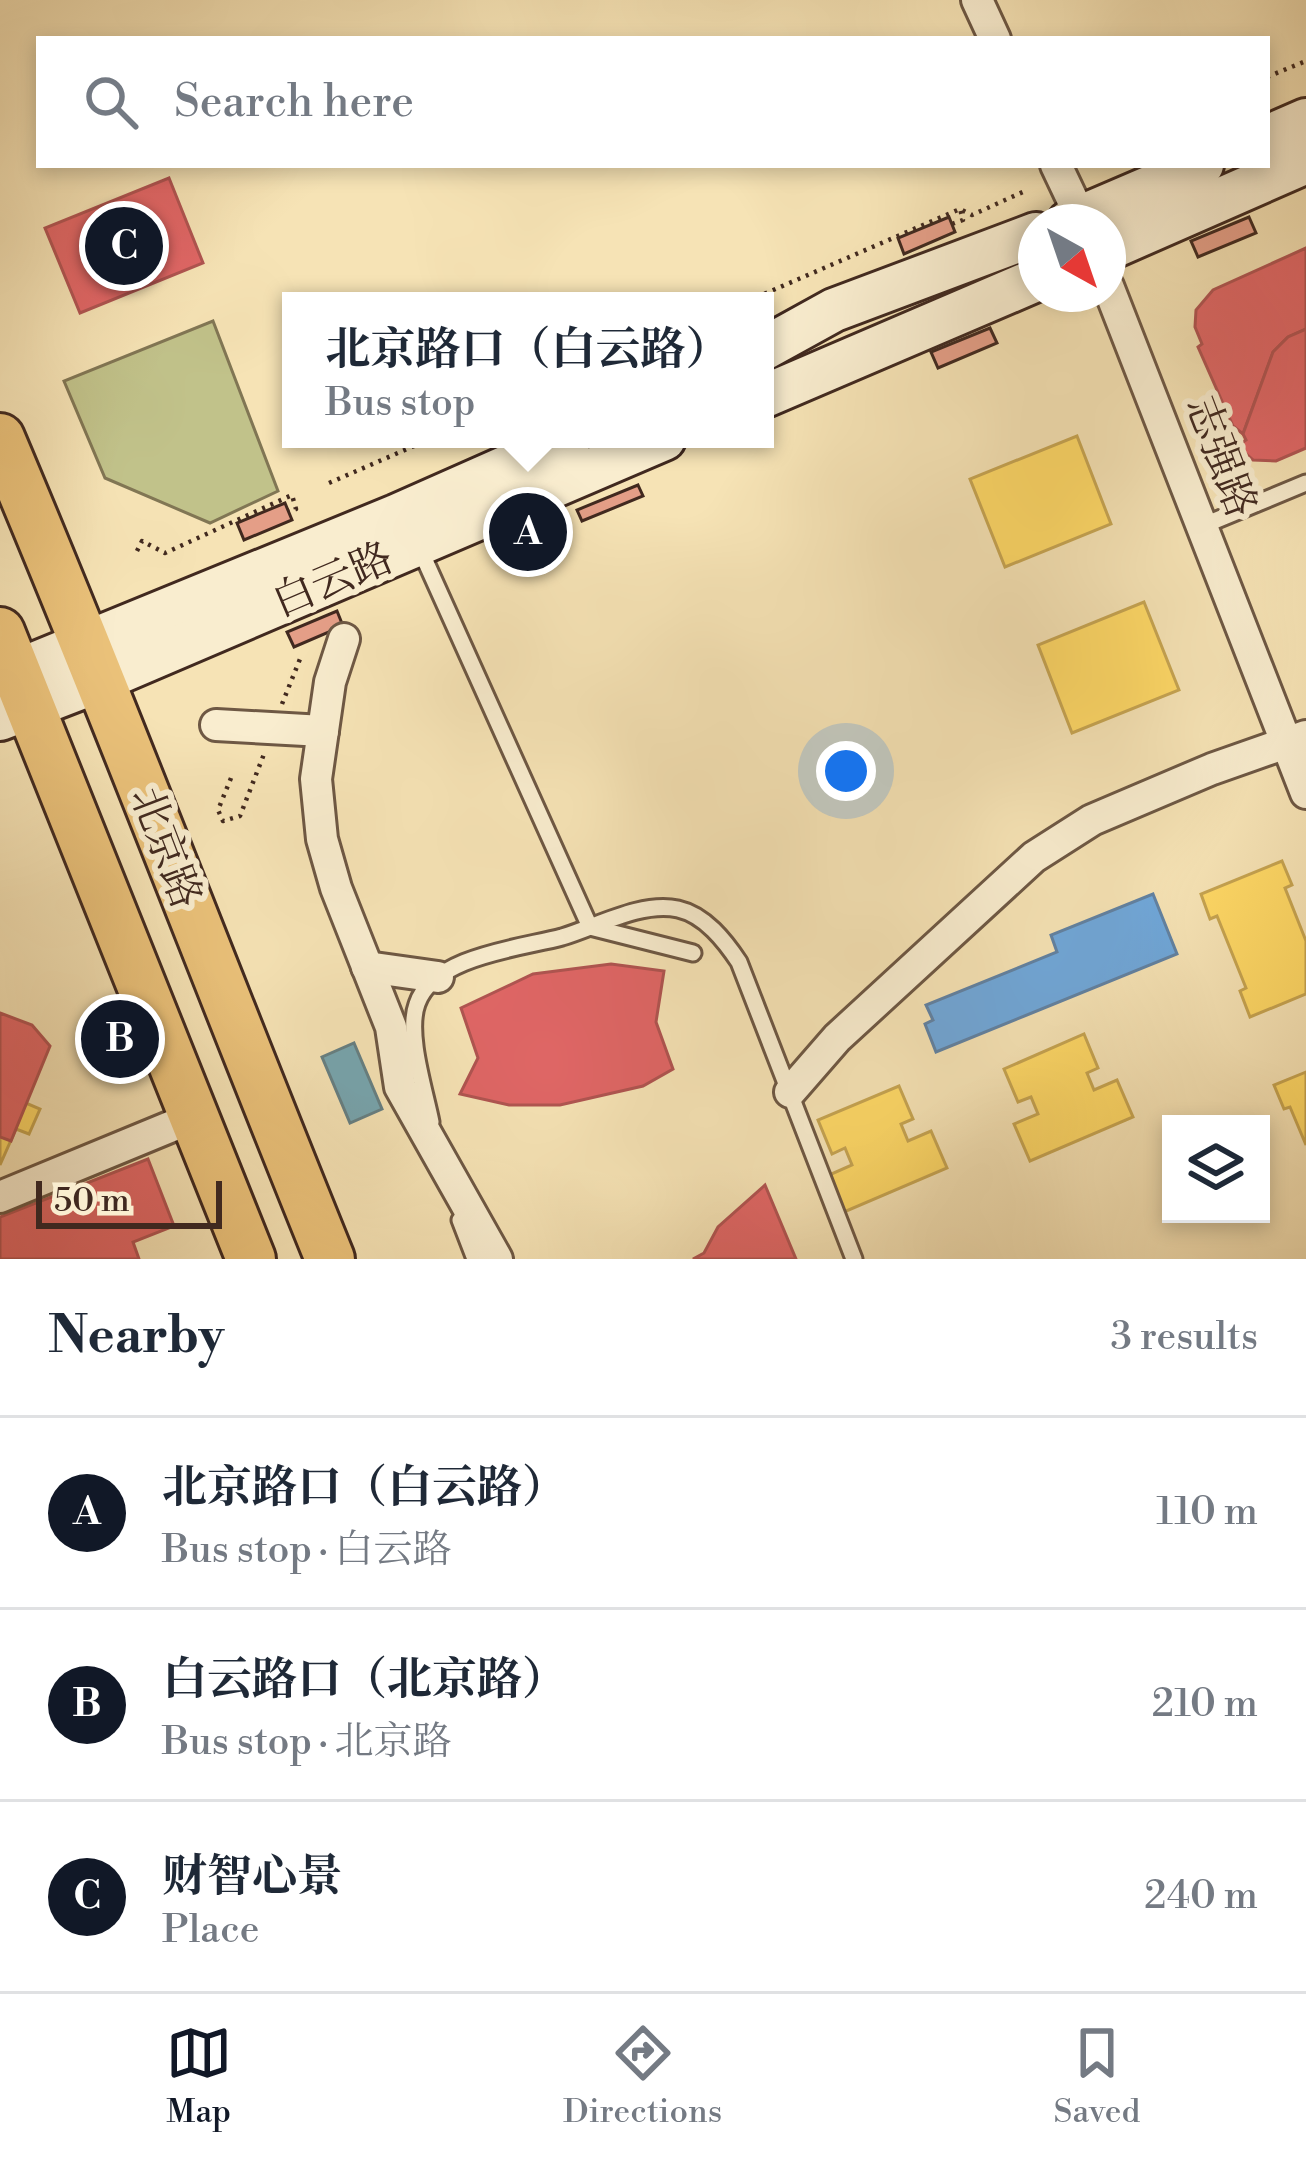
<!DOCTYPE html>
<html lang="en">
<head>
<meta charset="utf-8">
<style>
	body { margin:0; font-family:"Libre Bodoni","Noto Serif SC",serif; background:#f2f2f3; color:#1f2937 }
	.controls { position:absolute; right:36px; bottom:36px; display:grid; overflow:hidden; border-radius:0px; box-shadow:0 6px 18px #0003 }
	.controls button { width:108px; height:108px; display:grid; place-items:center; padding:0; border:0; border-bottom:3px solid #e0e1e3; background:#fff; color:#1f2937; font:60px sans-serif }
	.compass { position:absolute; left:1018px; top:204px; width:108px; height:108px; border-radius:50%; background:#fff; box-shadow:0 6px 18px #0003; rotate:140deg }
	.scale { position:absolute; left:36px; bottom:30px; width:186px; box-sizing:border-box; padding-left:12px; border:6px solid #41291f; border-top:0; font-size:33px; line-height:42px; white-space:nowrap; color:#41291f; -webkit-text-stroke:9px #f9edcf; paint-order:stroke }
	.you { position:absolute; left:846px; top:771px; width:42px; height:42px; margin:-30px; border:9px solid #fff; border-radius:50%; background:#1a73e8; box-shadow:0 0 0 18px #1a73e833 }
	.badge { display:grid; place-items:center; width:78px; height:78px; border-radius:50%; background:#111827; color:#fff; font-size:39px; font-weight:700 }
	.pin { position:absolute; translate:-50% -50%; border:6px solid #fff; box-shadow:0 3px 12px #0006 }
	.popup { position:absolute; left:282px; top:292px; width:492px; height:156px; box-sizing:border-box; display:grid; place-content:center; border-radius:0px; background:#fff; filter:drop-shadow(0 3px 9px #0005); font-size:39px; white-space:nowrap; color:#747a83 }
	.popup b { font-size:45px; color:#1f2937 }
	.popup::after { content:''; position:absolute; left:50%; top:100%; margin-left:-24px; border:24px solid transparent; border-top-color:#fff }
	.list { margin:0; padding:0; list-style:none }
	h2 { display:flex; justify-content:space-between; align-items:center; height:156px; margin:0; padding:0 48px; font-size:51px }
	h2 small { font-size:39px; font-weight:400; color:#747a83 }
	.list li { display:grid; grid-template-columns:78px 1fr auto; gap:36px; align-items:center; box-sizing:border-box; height:192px; padding:0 48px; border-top:3px solid #e0e1e3 }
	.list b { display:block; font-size:45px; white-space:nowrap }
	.list p { margin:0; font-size:39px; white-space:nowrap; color:#747a83 }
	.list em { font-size:39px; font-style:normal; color:#747a83 }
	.icon { flex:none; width:66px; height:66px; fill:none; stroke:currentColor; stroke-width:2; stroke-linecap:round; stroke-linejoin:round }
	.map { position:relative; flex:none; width:1306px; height:1259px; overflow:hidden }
	.search { position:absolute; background:#fff; box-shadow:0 6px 18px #0003; left:36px; right:36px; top:36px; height:132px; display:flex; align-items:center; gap:30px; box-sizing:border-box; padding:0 42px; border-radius:0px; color:#747a83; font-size:45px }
	.sheet { height:732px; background:#fff }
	nav { display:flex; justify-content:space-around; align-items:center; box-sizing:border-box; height:168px; border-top:3px solid #e0e1e3; background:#fff; font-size:33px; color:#747a83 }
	nav a { display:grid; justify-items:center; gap:6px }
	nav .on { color:#111827 }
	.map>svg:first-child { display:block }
	.green { fill:#c1c28a; stroke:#817654; stroke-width:3 }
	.homes { fill:#ffd966; stroke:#c6a451; stroke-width:3 }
	.shops { fill:#e06666; stroke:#b05451; stroke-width:3 }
	.schools { fill:#6fa8dc; stroke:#6182a3; stroke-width:3 }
	.public { fill:#76a5af; stroke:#668084; stroke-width:3 }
	.building { fill:#e49e87; stroke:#41291f; stroke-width:3 }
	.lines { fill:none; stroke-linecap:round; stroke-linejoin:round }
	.lane-casing { stroke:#6e5844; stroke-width:21 }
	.street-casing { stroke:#6e5844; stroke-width:36 }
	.secondary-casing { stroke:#41291f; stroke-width:48 }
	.primary-casing { stroke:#41291f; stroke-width:54 }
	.path { stroke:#41291f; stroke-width:4.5; stroke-dasharray:3 6; stroke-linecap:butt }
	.lane { stroke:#f9edcf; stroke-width:15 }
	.street { stroke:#f9edcf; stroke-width:30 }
	.secondary { stroke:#f9edcf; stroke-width:42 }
	.primary { stroke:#ebc27a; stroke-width:48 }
	.labels { text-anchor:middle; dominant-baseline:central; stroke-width:12; stroke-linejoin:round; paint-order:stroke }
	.street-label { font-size:42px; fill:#41291f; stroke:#f9edcf }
</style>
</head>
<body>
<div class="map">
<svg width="1306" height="1259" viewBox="0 0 1306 1259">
	<rect width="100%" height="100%" fill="#f6e3b5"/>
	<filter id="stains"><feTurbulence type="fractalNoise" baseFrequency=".00167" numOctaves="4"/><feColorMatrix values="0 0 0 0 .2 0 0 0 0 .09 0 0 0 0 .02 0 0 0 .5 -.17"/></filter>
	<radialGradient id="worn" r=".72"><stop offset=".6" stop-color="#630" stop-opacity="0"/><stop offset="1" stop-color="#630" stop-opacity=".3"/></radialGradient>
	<polygon class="green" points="213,321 278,491 210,523 105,478 64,381"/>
	<g class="homes">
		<polygon points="1077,436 1111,524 1005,567 970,479"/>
		<polygon points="1144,602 1179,690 1072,733 1038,645"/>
		<polygon points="1282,861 1292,885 1285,888 1306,941 1306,994 1250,1017 1240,991 1246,988 1217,916 1210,919 1201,894"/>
		<polygon points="1084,1034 1098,1068 1087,1073 1094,1090 1117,1080 1133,1117 1030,1161 1014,1124 1038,1114 1031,1097 1018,1102 1004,1069"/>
		<polygon points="1306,1072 1306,1145 1290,1107 1284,1109 1274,1085"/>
		<polygon points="899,1086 913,1119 901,1124 908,1141 931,1131 947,1168 844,1212 829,1175 852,1165 845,1148 832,1154 818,1120"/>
		<polygon points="0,1092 40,1109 29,1134 16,1129 0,1165"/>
	</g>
	<g class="shops">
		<polygon points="169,178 203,263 80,313 45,228"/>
		<polygon points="1306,248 1306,329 1288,337 1273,352 1243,434 1233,426 1198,347 1202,344 1195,327 1196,310 1213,290"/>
		<polygon points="1306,329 1306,448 1276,461 1253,460 1237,446 1246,440 1243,434 1273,352 1288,337"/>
		<polygon points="611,964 664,971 656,1022 673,1069 643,1086 560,1105 509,1105 460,1094 478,1058 461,1008 533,974"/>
		<polygon points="0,1013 32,1025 50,1046 11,1141 0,1137"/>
		<polygon points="148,1159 174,1226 133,1242 139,1259 0,1259 0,1217"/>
		<polygon points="765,1185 796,1259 693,1259 704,1253 718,1227"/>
	</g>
	<polygon class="schools" points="1153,894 1177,954 936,1052 925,1024 933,1020 926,1005 1057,952 1051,935"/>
	<polygon class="public" points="354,1043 382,1109 350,1123 322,1057"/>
	<g class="building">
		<polygon points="949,217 955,232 904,254 898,238"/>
		<polygon points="1249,217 1256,233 1198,257 1191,241"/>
		<polygon points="990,328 997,343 938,368 931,352"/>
		<polygon points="638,485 643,496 582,521 577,510"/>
		<polygon points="285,503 292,520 244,540 237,523"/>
		<polygon points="337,611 343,626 294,647 287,632"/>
	</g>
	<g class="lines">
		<defs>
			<g id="lane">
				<polyline points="1202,526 1306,483"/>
				<polyline points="419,547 590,927 693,953"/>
				<path d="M431,1122C425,1091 406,1034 417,1004C433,956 521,948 562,937C596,927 641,901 678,909C705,915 725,941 739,962L854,1259"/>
				<polyline points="460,1220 475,1259"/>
			</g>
			<g id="street">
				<polyline points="977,0 995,39"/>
				<polyline points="1056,165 1083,222"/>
				<polyline points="1108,286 1306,793"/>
				<polyline points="344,639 330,682 316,779 322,839 336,888 391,1027 400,1087 497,1259"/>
				<polyline points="216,725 323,731"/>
				<polyline points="367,967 438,977"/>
				<polyline points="790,1092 837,1038 1034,857 1092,820 1212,769 1306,736"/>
				<polyline points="0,1197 194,1117"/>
			</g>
			<g id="secondary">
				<polyline points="1267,137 1306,120"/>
				<polyline points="1069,222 1202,165"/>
				<polyline points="1108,249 1306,162"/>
				<polyline points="765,348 834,310 1036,234"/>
				<polyline points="765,396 1036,280"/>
				<polyline points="0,678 396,516 570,439"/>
				<polyline points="0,719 101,680 664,439"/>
			</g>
			<g id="primary">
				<path d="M0,438C115,710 219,986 330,1259"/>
				<polyline points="0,632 251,1259"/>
			</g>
		</defs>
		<use href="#lane" class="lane-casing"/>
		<use href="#street" class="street-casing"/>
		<use href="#secondary" class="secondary-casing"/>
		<use href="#primary" class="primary-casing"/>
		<g class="path">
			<polyline points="1267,77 1306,61"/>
			<polyline points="952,224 963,220 960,209"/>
			<polyline points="748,301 960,209 972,215 1025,191"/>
			<polyline points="329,483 430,439"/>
			<polyline points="137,551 142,541 165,553 292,495 296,509 288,511"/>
			<polyline points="282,704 302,654"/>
			<polyline points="231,778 218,810 223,821 240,816 264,754"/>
		</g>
		<use href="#lane" class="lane"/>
		<use href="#street" class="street"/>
		<use href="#secondary" class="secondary"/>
		<use href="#primary" class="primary"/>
	</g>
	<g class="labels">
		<g class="street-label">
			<text transform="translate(1220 457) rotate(69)">志强路</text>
			<text transform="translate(333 581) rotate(-23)">白云路</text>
			<text transform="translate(165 848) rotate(69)">北京路</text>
		</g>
	</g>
	<rect width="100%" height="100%" filter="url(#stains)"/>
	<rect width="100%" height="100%" fill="url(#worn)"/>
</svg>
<div class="controls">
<button><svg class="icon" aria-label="layers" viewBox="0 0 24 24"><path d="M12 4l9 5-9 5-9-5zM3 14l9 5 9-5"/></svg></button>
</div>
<svg class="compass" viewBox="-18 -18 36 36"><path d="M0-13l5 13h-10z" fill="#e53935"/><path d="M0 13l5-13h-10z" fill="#747a83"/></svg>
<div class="scale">50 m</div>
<div class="you"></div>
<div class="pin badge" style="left:528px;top:532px">A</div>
<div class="popup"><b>北京路口（白云路）</b>Bus stop</div>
<div class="pin badge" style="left:120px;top:1039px">B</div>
<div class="pin badge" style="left:124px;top:246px">C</div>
<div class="search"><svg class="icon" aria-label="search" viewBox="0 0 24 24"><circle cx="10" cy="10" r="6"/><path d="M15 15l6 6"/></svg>Search here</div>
</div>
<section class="sheet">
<h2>Nearby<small>3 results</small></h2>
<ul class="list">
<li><span class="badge">A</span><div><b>北京路口（白云路）</b><p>Bus stop · 白云路</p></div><em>110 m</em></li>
<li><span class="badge">B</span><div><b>白云路口（北京路）</b><p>Bus stop · 北京路</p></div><em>210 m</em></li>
<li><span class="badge">C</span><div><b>财智心景</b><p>Place</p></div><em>240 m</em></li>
</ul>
</section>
<nav>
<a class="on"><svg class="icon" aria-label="map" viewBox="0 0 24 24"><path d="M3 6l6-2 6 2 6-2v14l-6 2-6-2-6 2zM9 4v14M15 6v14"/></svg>Map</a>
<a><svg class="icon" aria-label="directions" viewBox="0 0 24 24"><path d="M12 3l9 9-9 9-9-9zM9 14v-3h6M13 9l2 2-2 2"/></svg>Directions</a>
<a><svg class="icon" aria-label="saved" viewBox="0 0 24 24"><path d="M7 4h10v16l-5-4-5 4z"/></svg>Saved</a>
</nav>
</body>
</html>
